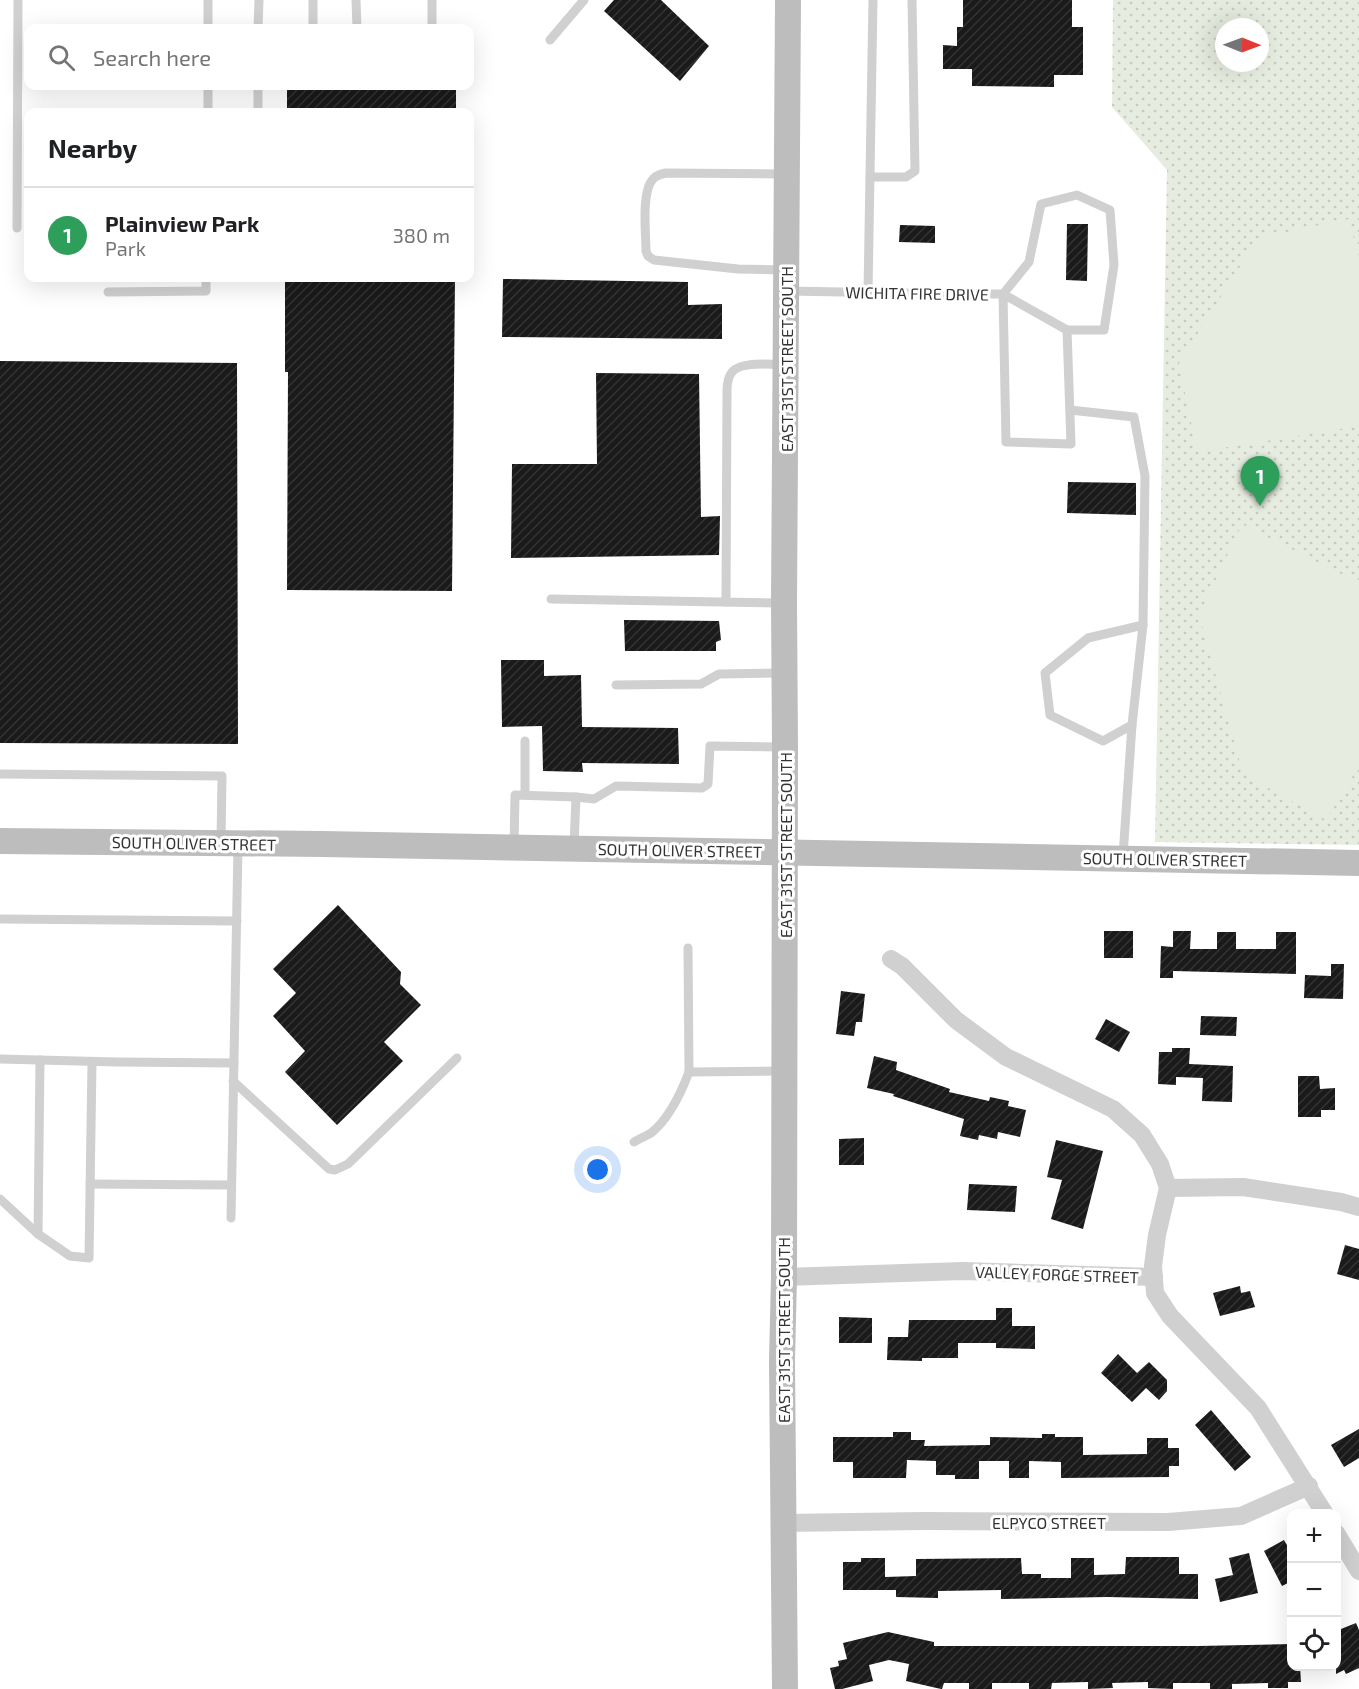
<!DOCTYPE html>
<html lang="en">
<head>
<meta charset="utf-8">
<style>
	body { margin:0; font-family:"Exo 2",sans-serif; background:#f2f2f2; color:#202124 }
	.controls { position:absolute; right:18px; bottom:18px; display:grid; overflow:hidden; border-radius:12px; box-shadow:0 6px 24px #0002 }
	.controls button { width:54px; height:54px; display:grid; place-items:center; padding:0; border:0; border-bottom:2px solid #e0e0e0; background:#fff; color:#202124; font:30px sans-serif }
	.compass { position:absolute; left:1215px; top:18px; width:54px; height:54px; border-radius:50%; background:#fff; box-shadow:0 6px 24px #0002; rotate:91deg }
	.you { position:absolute; left:598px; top:1170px; width:21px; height:21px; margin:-15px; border:4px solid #fff; border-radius:50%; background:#1a73e8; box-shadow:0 0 0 9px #1a73e833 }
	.badge { display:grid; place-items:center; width:39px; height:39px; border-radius:50%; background:#e63946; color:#fff; font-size:20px; font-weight:700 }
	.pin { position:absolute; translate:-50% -50px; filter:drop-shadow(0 2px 3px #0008) }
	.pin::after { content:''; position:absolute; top:32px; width:21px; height:18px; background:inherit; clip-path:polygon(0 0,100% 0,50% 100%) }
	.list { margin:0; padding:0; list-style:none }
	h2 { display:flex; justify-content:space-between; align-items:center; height:78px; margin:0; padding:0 24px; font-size:26px }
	h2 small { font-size:20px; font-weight:400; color:#757577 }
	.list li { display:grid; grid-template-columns:39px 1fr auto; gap:18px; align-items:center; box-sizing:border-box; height:96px; padding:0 24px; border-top:2px solid #e0e0e0 }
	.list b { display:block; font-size:22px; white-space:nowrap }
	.list p { margin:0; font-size:20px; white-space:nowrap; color:#757577 }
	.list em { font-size:20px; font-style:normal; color:#757577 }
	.icon { flex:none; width:33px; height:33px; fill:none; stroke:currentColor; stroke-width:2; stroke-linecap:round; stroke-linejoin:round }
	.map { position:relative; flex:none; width:1359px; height:1689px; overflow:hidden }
	.search { position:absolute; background:#fff; box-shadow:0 6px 24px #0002; left:24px; top:24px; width:450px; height:66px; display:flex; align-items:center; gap:15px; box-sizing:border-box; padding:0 21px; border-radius:12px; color:#757577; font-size:22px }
	.panel { position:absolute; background:#fff; box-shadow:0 6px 24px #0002; left:24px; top:108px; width:450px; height:174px; border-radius:12px }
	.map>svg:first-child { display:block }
	.green { fill:url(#green-dots); fill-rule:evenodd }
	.pitch { fill:#e6ecdf }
	.building { fill:url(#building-hatch) }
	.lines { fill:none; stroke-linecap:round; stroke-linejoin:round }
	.lane { stroke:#d0d0d0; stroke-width:9 }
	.street { stroke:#d0d0d0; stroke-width:18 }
	.secondary { stroke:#bdbdbd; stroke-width:26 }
	.labels { text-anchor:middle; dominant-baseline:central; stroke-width:6; stroke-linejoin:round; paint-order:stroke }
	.street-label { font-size:16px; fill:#333; stroke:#fff }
</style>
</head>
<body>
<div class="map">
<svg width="1359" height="1689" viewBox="0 0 1359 1689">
	<defs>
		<pattern id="green-dots" width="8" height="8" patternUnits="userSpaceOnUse" patternTransform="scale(1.5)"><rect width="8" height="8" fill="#e6ecdf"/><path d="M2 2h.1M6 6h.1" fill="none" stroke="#c6cbc0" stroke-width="1.8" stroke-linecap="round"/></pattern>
		<pattern id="building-hatch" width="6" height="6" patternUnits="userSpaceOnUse" patternTransform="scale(1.5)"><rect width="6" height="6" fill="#1a1a1a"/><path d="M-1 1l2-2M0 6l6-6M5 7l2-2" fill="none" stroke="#333"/></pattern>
	</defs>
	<rect width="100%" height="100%" fill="#fff"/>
	<path class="green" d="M1113,0H1359V845L1155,842L1167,170L1112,107ZM1224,27H1260V63H1224Z"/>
	<g class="pitch">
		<polygon points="1348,219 1359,256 1359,426 1197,452 1179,363 1258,238"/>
		<polygon points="1242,524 1359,583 1359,766 1326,820 1243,774 1199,615"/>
	</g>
	<g class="building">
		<polygon points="614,0 661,0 709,46 680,81 604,11"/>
		<polygon points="963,0 1072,0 1072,27 1083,27 1083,75 1054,75 1054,87 972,86 972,69 943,69 943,45 957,46 957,27 963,27"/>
		<rect x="287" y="86" width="169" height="26"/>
		<polygon points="1067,224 1088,224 1087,281 1066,280"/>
		<polygon points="900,225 935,226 935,243 899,242"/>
		<polygon points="285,278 455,278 452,591 287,590 288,372 285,372"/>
		<polygon points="503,279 688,282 688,305 722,304 722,339 502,337"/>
		<polygon points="0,361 237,363 238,744 0,743"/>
		<polygon points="596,373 699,374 701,517 720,516 719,555 511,558 512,464 597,464"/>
		<polygon points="1068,482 1136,483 1136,515 1067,513"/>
		<polygon points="624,620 719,621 721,640 716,642 716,651 625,651"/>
		<polygon points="501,660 544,660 544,676 581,675 582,727 678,728 679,764 582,763 583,772 543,771 542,726 502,727"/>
		<polygon points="338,905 401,972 400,984 421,1005 384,1042 403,1061 337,1125 285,1072 305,1051 273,1016 296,993 273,969"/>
		<rect x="1104" y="931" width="29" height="27"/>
		<polygon points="1173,931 1191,931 1190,949 1217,949 1217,932 1236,932 1236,949 1276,949 1276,932 1296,932 1296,974 1173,971 1173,978 1160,978 1161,946 1173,947"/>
		<polygon points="1331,964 1344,964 1343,999 1304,998 1305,975 1331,976"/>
		<polygon points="841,991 865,994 862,1022 856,1022 854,1036 836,1034"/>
		<polygon points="1201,1016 1237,1017 1236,1036 1200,1035"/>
		<polygon points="1106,1019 1130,1032 1119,1052 1095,1039"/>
		<polygon points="1172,1048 1190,1048 1189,1064 1233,1066 1232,1102 1202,1101 1203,1078 1176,1077 1176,1085 1158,1084 1159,1052 1172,1052"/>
		<polygon points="874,1056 897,1062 896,1070 950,1089 949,1092 989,1101 990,1097 1009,1101 1008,1106 1026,1110 1020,1137 998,1132 997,1139 979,1135 978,1140 960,1136 964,1119 893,1096 894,1094 867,1088"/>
		<polygon points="1298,1076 1319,1076 1320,1089 1335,1088 1335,1110 1321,1110 1321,1117 1298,1117"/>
		<polygon points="864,1138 864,1165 839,1165 839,1139"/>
		<polygon points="1056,1140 1103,1151 1083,1229 1051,1219 1062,1180 1047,1177"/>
		<polygon points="969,1184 1017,1186 1015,1212 967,1210"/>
		<polygon points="1345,1245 1359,1249 1359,1280 1337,1274"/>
		<polygon points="1240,1286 1241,1293 1250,1291 1255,1307 1220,1316 1213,1293"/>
		<polygon points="996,1308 1012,1308 1012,1326 1035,1326 1035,1349 996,1348 996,1343 958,1343 958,1358 922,1358 922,1361 887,1360 888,1337 908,1337 909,1320 996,1320"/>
		<polygon points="839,1317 872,1318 872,1343 839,1343"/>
		<polygon points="1118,1354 1137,1373 1149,1362 1167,1380 1167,1391 1159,1400 1146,1388 1132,1402 1101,1373"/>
		<polygon points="1211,1410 1251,1457 1235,1471 1195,1425"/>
		<polygon points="1359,1429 1359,1458 1344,1467 1331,1445"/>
		<polygon points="893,1432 911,1432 911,1440 925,1440 924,1446 990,1445 990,1437 1042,1438 1042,1434 1055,1434 1055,1437 1083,1437 1083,1455 1147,1454 1147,1438 1168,1438 1168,1448 1179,1448 1179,1466 1169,1466 1169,1477 1061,1478 1061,1462 1029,1461 1029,1478 1009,1478 1009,1461 979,1461 979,1479 955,1479 955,1475 936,1475 936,1461 907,1460 906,1478 853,1478 853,1462 833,1462 833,1437 893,1437"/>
		<polygon points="1284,1540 1292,1554 1292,1581 1282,1586 1264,1551"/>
		<polygon points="1249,1553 1258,1593 1220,1602 1215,1579 1233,1575 1229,1558"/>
		<polygon points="1126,1557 1179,1557 1179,1574 1198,1574 1198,1599 1107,1597 1001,1599 1001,1590 938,1591 938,1598 896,1597 896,1590 843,1590 843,1562 861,1562 861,1558 885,1558 885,1577 916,1576 916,1559 1021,1558 1022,1574 1041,1574 1041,1578 1071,1578 1071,1558 1094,1558 1094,1575 1125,1574"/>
		<polygon points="1356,1623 1359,1630 1359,1668 1346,1674 1344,1670 1336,1674 1336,1631"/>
		<polygon points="888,1632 934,1642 934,1646 1198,1646 1292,1644 1292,1666 1300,1666 1301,1682 1288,1682 1288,1688 1268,1688 1268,1683 1232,1684 1232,1689 1210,1689 1210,1683 1173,1683 1173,1689 1148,1688 1148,1682 1112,1683 1113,1688 1088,1689 1088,1682 1052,1683 1051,1689 1029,1689 1029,1683 992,1683 992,1689 969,1689 969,1683 944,1683 942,1689 941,1689 906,1681 909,1664 889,1660 869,1665 873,1681 842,1689 835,1689 830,1668 839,1666 838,1661 847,1659 843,1643"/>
	</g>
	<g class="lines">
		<g class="lane">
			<polyline points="313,0 313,28"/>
			<polyline points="356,0 357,28"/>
			<polyline points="432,0 432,28"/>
			<polyline points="208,28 208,0"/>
			<polyline points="258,28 259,0"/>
			<polyline points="550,40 584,0"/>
			<polyline points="208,112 208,86"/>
			<polyline points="258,112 258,86"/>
			<path d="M785,174L666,173C661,174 656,175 653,179C641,192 646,234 646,251L648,256L654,260L738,269L786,270"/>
			<polyline points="870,177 906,177 915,171 912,0"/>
			<polyline points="17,228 18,0"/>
			<polyline points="787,291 955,294 1003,294 1029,262 1041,204 1077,195 1110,210 1114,265 1104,330 1067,330"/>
			<polyline points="108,292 206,291 206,278"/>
			<polyline points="868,292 873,0"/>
			<polygon points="1003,294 1067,330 1071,444 1006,442"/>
			<polyline points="1070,410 1134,417 1145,476 1143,625 1088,638 1045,673 1050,715 1103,741 1132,725 1123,856"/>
			<polyline points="551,599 782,603"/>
			<path d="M726,602L727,391C727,385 728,377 732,372C741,361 771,365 784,364"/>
			<polyline points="616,685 701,684 719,674 782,673"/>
			<polyline points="1132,725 1143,625"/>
			<polyline points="0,774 222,776 221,841"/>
			<polyline points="525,795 525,741"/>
			<polyline points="514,846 515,795 576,797 594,799 616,786 702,788 708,784 710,746 783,747"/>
			<polyline points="574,846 576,797"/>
			<polyline points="0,919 237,921"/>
			<polyline points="688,948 689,1072 782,1071"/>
			<polyline points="0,1059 117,1062 234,1063"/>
			<polyline points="233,1081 329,1169 335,1170 348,1164 457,1058"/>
			<path d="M634,1142C639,1139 646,1136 651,1133C669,1119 681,1093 689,1072"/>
			<polyline points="90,1184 231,1185"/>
			<polyline points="0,1199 38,1234 70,1256 89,1258 92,1062"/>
			<polyline points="231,1218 238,846"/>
			<polyline points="38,1234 40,1060"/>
		</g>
		<g class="street">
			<polyline points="891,959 902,966 956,1020 1006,1057 1113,1109 1142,1135 1160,1164 1168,1188 1157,1235 1153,1266 1155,1293 1170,1316 1258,1408 1325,1514"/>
			<polyline points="1168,1188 1243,1187 1341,1202 1359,1207"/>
			<polyline points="784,1277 963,1271 1154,1277"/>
			<polyline points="784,1523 923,1521 1168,1522 1241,1516 1309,1486"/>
			<polyline points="1336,1533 1359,1571"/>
		</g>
		<g class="secondary">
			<polyline points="0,841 322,844 1359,863"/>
			<polyline points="785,1689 782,1361 784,1277 785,747 784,603 788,0"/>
		</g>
	</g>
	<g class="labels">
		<g class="street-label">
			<text transform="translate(917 293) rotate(1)">WICHITA FIRE DRIVE</text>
			<text transform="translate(786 359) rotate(-90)">EAST 31ST STREET SOUTH</text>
			<text transform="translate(194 843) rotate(1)">SOUTH OLIVER STREET</text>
			<text transform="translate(785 845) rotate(-90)">EAST 31ST STREET SOUTH</text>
			<text transform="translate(680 850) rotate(1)">SOUTH OLIVER STREET</text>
			<text transform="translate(1165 859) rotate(1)">SOUTH OLIVER STREET</text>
			<text transform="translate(1057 1274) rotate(2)">VALLEY FORGE STREET</text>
			<text transform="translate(783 1330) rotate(-90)">EAST 31ST STREET SOUTH</text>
			<text x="1049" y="1522">ELPYCO STREET</text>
		</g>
	</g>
</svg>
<div class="controls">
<button>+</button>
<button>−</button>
<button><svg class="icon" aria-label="locate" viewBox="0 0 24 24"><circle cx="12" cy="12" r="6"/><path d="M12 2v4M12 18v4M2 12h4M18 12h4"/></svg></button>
</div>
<svg class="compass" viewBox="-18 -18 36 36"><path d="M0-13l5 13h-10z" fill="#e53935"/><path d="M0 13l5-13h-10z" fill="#757577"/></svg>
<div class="you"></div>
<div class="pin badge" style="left:1260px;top:506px;background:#2e9e5b">1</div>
<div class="search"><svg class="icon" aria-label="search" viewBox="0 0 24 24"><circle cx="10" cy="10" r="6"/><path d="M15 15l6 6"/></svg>Search here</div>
<section class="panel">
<h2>Nearby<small></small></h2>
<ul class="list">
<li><span class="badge" style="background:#2e9e5b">1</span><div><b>Plainview Park</b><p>Park</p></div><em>380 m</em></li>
</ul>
</section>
</div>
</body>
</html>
